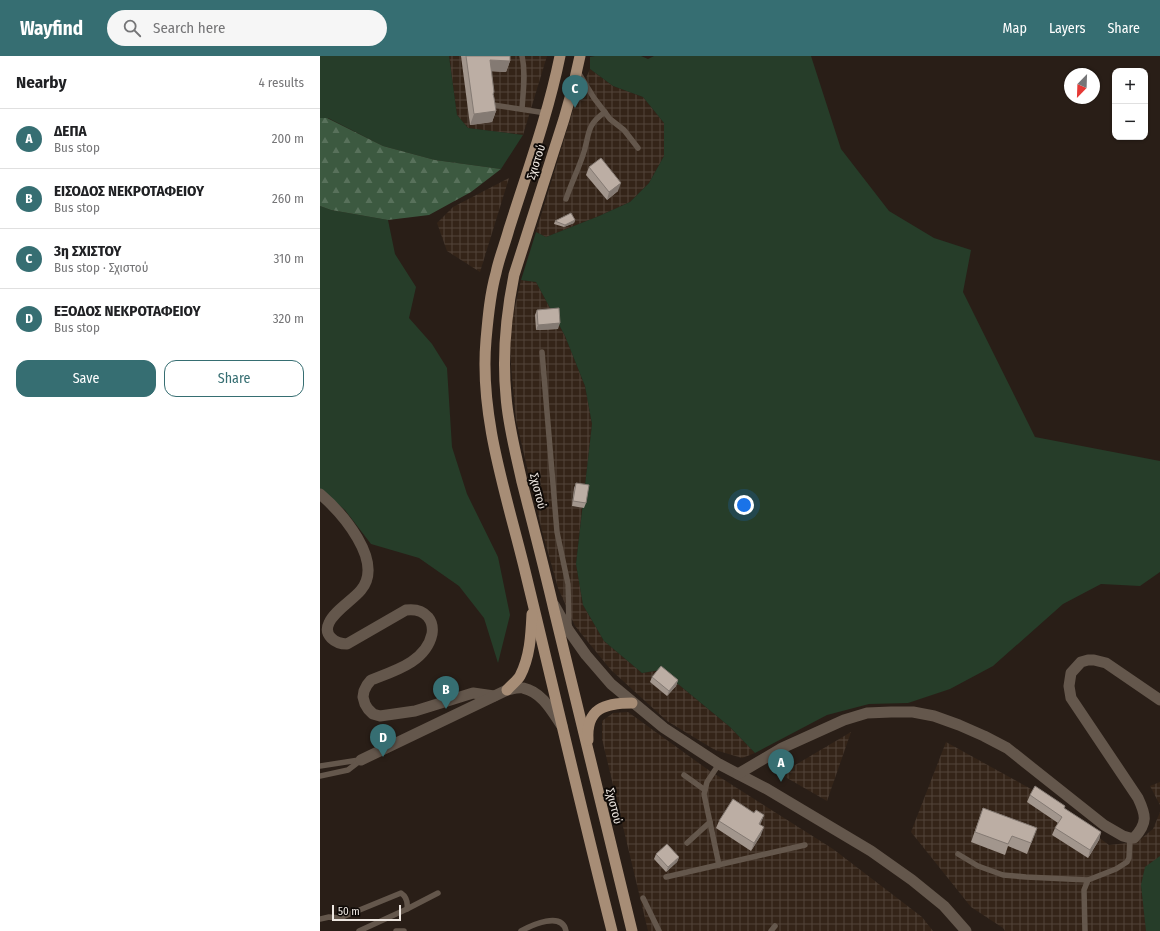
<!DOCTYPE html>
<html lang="en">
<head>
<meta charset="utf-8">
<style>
	body { margin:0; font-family:"Fira Sans Condensed",sans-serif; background:#f6f6f6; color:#202124 }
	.controls { position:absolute; right:12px; top:12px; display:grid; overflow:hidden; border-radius:8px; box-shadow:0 1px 3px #0004 }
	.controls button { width:36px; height:36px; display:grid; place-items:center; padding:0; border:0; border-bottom:1px solid #e0e0e0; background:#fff; color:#202124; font:20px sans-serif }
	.compass { position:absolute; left:744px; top:12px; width:36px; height:36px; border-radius:50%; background:#fff; box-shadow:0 1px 3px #0004; rotate:203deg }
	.scale { position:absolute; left:12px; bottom:10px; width:69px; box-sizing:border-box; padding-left:4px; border:2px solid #eee7e1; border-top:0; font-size:11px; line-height:14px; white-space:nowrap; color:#eee7e1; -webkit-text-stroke:3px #0e0906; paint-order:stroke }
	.you { position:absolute; left:424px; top:449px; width:14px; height:14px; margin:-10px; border:3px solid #fff; border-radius:50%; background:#1a73e8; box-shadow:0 0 0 6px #1a73e833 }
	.badge { display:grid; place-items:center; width:26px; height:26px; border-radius:50%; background:#366e72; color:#fff; font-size:13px; font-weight:700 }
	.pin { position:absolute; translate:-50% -33px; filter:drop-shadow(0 1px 2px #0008) }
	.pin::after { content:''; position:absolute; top:21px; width:14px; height:12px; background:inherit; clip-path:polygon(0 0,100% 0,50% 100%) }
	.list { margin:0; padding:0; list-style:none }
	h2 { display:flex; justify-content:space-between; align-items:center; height:52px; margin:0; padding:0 16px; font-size:17px }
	h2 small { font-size:13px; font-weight:400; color:#757577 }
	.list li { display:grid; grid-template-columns:26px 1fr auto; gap:12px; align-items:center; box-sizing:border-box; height:60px; padding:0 16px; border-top:1px solid #e0e0e0 }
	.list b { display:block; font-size:15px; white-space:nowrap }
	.list p { margin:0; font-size:13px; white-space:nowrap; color:#757577 }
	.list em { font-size:13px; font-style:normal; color:#757577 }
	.actions { display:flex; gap:8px; padding:12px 16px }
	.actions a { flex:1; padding:9px 0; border:1px solid #366e72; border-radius:12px; text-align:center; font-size:14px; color:#366e72 }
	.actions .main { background:#366e72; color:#fff }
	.icon { flex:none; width:22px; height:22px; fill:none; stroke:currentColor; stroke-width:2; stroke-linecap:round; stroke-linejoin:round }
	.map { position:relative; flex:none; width:840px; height:875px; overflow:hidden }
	header { display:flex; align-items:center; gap:24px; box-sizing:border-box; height:56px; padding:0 20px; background:#366e72; color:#fff }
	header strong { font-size:19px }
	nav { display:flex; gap:22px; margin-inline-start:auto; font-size:14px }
	.search { width:280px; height:36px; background:#f6f6f6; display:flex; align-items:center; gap:10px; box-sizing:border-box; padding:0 14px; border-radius:22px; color:#757577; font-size:15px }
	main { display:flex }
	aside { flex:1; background:#fff }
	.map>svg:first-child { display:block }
	.industrial { fill:url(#industrial-grid) }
	.green { fill:#263d29 }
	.forest { fill:url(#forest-firs) }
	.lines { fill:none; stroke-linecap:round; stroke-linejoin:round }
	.service { stroke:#64574c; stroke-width:5.5 }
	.minor { stroke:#64574c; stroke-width:11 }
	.primary { stroke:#a78d76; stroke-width:11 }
	.wall { fill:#a2968d }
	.shaded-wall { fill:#847a73 }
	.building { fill:#bcaea4; stroke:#847a73 }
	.labels { text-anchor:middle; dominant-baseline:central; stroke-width:4; stroke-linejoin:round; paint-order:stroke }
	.street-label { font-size:12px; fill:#eee7e1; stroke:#0e0906 }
</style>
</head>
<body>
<header>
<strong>Wayfind</strong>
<div class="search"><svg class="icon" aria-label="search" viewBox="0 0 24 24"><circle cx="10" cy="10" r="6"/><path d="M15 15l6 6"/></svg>Search here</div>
<nav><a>Map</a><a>Layers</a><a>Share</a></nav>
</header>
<main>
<aside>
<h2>Nearby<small>4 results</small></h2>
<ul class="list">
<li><span class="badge">A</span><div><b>ΔΕΠΑ</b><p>Bus stop</p></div><em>200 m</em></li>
<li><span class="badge">B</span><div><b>ΕΙΣΟΔΟΣ ΝΕΚΡΟΤΑΦΕΙΟΥ</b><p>Bus stop</p></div><em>260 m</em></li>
<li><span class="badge">C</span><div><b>3η ΣΧΙΣΤΟΥ</b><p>Bus stop · Σχιστού</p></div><em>310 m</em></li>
<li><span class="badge">D</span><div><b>ΕΞΟΔΟΣ ΝΕΚΡΟΤΑΦΕΙΟΥ</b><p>Bus stop</p></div><em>320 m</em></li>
</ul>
<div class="actions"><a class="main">Save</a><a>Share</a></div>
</aside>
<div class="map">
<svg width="840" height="875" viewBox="0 0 840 875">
	<defs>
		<pattern id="industrial-grid" width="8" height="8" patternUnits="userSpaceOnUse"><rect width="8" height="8" fill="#342418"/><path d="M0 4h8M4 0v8" fill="none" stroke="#524439"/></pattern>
		<pattern id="forest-firs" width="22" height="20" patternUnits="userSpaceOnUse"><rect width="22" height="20" fill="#3c5940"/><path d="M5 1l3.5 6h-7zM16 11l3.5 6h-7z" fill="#58715b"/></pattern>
	</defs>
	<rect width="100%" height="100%" fill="#291e17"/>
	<g class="industrial">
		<polygon points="129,0 227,0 203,79 148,72 137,59"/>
		<polygon points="270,13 293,30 323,41 344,67 344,100 329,127 310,146 279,160 226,181 216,176 256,44"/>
		<polygon points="189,122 160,216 127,195 117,167 133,151"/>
		<polygon points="201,224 216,226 245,280 265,330 272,368 256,507 263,549 284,585 322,617 341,614 410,671 435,697 422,702 395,694 347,665 291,614 255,570 238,532 222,475 196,364 191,310 191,268"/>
		<polygon points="308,656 387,713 513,793 602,861 613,875 328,875 282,683 282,665 293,657"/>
		<polygon points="531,676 507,745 460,718"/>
		<polygon points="626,686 720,738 789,789 817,786 833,773 840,756 840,801 828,875 685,875 683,872 651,851 591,776"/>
		<polygon points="840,726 840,749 830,730"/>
	</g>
	<g class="green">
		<polygon points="0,0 129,0 137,59 148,72 203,79 181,113 115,104 63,90 8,62 0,62"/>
		<polygon points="275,0 321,0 328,3 334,0 491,0 521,93 569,155 614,182 651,194 643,236 715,381 840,405 840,516 820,530 781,528 743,548 673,610 630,633 588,647 549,648 507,659 435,697 410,671 341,614 322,617 284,585 263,549 256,508 272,368 265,330 245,280 216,226 201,224 216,176 226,181 279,160 310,146 329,127 344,100 344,67 323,41 293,30 270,13 270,1"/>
		<polygon points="0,150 11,154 68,164 75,198 96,231 89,262 112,288 127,312 132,391 147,438 178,501 190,559 178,607 164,562 139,530 99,502 51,488 25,454 0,433"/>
		<polygon points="840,800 840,875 826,875 821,829 825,811"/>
	</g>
	<polygon class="forest" points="0,62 7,62 63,90 115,104 181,113 151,136 109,159 68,164 11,154 0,150"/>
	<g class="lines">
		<g class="service">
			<polyline points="258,16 274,42 290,63 304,74 318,92"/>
			<polyline points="173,49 226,57"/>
			<path d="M202,53C203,36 206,17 202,0"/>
			<path d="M246,143C251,128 258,114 263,99C270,79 265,70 285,56"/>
			<polyline points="222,296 237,476 248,528 249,571"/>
			<polyline points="399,708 387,726 384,738 399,809"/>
			<polyline points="0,710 39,704"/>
			<polyline points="364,719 385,734"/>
			<polyline points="0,720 28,714 41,704"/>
			<polyline points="367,787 390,766"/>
			<polyline points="638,798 658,810 683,819 706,821 768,824 796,813 807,806 809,802 810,782"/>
			<polyline points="346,821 485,789"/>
			<polyline points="323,842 339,875"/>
			<polyline points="87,853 118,837"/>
			<path d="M0,863L9,861L20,862L81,837C87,841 88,846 87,853L39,875"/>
			<polyline points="76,875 84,875"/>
			<path d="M201,875C212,869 242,855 246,875"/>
			<polyline points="451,875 455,870"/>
			<polyline points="765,875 764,834 768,824"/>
		</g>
		<g class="minor">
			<path d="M0,438C21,456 65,505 41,534C33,544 14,555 9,567C3,579 15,588 27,588L86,554C94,553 102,554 108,561C112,566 113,572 112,578C106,606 74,615 51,624L47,629L44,635L43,641L45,648L48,653L53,658L60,660L95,655L153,637L174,640"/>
			<polyline points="234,549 249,575 266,599 291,628 344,672 399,708 447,733 551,795 592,824 624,850 646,875"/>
			<path d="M41,704L187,634C192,633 199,631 203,632C222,636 232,655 242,670"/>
			<path d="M418,718L462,692L524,664L547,657L571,656H593L614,660L639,669L664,680L687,692L784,769L803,780L810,782H814C828,767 826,759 818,742L751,642L749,630L751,617L761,606L768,604H774L786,607L840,644"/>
		</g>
		<g class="primary">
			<path d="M240,0C228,59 207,116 189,173C185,188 179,202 176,217C170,238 168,261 166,284C159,363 188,443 206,519C235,638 262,757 292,875"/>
			<path d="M260,0L253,31L244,63L194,219C186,259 182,299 186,340C188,369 196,398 202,426C213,469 224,511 234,554C259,661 285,768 312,875"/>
			<path d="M187,634C191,629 197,625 200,620C210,601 211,579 212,558"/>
			<path d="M268,684C266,652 285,647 312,647"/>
		</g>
	</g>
	<g class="wall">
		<polygon points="141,0 190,0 190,5 186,16 171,15 173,39 176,55 172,66 150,69"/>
		<polygon points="269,111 298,135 287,144 266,119"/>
		<polygon points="255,164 254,167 244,171 234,168 235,165"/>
		<polygon points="217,254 238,273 216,274 215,259"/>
		<polygon points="256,427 266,447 264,452 252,450 254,432"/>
		<polygon points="332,621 358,624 356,630 347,640 330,626"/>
		<polygon points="710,739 745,750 744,753 781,776 779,784 768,802 732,779 735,772 738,767 707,746"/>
		<polygon points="663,752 717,772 707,798 688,790 685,799 651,786"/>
		<polygon points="444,759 440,768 441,779 431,795 396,772 399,765"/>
		<polygon points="336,798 359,801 357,806 346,816 334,803"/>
	</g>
	<g class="shaded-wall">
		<polygon points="170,4 190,5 186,16 166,15"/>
		<polygon points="176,55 172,66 150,69 154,58"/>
		<polygon points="301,127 298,135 287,144 289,136"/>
		<polygon points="255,164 254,167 244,171 245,169"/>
		<polygon points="240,267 238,273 216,274 218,269"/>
		<polygon points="358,624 356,630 347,640 349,635"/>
		<polygon points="444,759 441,767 436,775 439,768"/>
		<polygon points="444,771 441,779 431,795 434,787"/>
		<polygon points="781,776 779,784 768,802 770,794"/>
		<polygon points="359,801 357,806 346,816 348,811"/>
	</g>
	<g class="building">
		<polygon points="146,0 190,0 190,5 170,4 174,36 173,38 174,42 176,55 154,58"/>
		<polygon points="281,102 301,127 289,136 269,111"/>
		<polygon points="251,157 255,164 245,169 235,165"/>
		<polygon points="239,252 240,267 218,269 217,254"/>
		<polygon points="256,427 269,429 266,447 253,445"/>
		<polygon points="341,610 358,624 349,635 332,621"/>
		<polygon points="715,730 745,750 744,752 781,776 770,794 735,772 742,761 710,739"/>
		<polygon points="413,743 434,757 436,754 444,759 439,768 444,771 434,787 399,765"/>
		<polygon points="663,752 717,772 711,787 692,780 688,788 655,776"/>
		<polygon points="347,788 359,801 348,811 336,798"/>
	</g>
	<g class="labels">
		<g class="street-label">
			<text transform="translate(216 106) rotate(-72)">Σχιστού</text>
			<text transform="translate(218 435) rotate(76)">Σχιστού</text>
			<text transform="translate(294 750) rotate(76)">Σχιστού</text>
		</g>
	</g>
</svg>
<div class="controls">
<button>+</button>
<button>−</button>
</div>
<svg class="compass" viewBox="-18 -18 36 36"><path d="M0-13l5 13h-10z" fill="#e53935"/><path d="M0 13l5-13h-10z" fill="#757577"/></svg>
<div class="scale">50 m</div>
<div class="you"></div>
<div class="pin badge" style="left:461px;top:726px">A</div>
<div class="pin badge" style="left:126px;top:653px">B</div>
<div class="pin badge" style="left:255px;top:52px">C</div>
<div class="pin badge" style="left:63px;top:701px">D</div>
</div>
</main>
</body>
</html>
